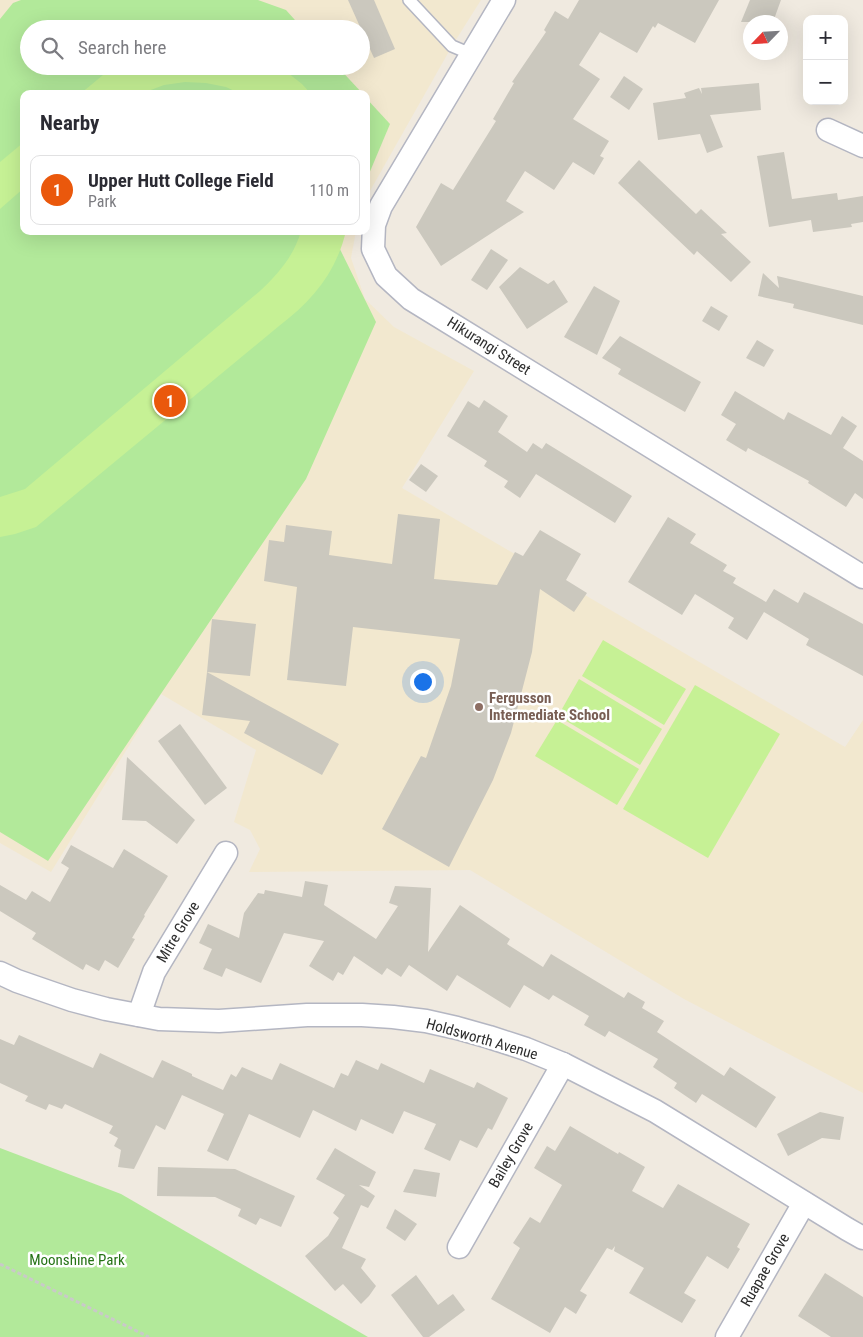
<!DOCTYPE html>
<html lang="en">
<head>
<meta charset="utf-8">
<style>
	body { margin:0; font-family:"Roboto Condensed",sans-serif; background:#f2f2f3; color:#2b2b33 }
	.controls { position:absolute; right:15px; top:15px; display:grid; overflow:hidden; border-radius:10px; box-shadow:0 5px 20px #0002 }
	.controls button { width:45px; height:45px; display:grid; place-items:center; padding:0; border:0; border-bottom:1px solid #e1e1e2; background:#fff; color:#2b2b33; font:25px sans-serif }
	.compass { position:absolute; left:743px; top:15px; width:45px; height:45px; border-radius:50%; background:#fff; box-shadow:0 5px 20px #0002; rotate:245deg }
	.you { position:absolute; left:422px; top:681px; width:18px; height:18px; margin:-12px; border:4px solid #fff; border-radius:50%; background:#1a73e8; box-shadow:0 0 0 8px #1a73e833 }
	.badge { display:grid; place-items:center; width:32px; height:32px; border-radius:50%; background:#ea580c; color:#fff; font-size:16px; font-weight:700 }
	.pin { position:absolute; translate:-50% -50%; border:2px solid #fff; box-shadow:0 1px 5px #0006 }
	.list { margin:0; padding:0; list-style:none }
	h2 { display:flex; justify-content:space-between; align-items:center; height:65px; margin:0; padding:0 20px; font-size:21px }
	h2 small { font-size:16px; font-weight:400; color:#7c7c81 }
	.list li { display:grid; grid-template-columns:32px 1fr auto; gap:15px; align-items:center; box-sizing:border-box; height:70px; margin:0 10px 10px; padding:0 10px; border:1px solid #e1e1e2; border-radius:10px }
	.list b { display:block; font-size:19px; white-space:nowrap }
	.list p { margin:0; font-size:16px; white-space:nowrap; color:#7c7c81 }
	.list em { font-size:16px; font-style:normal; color:#7c7c81 }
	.icon { flex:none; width:28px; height:28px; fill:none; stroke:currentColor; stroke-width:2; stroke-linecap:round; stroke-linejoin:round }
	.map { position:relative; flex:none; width:863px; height:1337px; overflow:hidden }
	.search { position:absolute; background:#fff; box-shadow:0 5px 20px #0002; left:20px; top:20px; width:350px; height:55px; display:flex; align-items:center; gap:12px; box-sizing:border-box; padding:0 18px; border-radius:28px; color:#7c7c81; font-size:19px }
	.panel { position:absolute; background:#fff; box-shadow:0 5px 20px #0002; left:20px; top:90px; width:350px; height:145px; border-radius:10px }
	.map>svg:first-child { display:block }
	.education { fill:#f2e8cf; fill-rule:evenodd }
	.green { fill:#b2e99a }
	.pitch { fill:#c6f195 }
	.building { fill:#cbc8be }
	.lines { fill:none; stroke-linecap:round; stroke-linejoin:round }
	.service-casing { stroke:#b4b6c2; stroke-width:14 }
	.minor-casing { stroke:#b4b6c2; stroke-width:25 }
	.path { stroke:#c9c9c9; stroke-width:3; stroke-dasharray:4 2.5; stroke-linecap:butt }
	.service { stroke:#fff; stroke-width:11 }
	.minor { stroke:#fff; stroke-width:22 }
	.education-dot { fill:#8d6e63; stroke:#fff; stroke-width:2 }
	.labels { text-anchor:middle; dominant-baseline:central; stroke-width:5; stroke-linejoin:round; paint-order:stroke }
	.street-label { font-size:15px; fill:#2e2e2e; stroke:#fff }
	.education-label { font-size:15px; font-weight:bold; fill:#785e54; stroke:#fff; text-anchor:start }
	.park-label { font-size:15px; fill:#267316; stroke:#fff }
</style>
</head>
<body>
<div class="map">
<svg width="863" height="1337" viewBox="0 0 863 1337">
	<rect width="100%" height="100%" fill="#f0eae0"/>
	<path class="education" d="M0,0H481L452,46L366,198V94H24V231H356L351,258L365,299L394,327L474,371L402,488L845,747L863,720V1093L684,999L470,870L249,872L260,849L250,830L234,822L256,750L161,694L51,872L0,843ZM29,29H361V66H29Z"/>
	<g class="green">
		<polygon points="21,0 258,0 286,10 303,29 29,29 29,66 337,66 363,94 24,94 24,231 331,231 376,322 306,479 48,861 0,832 0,19 13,3"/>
		<polygon points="366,98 390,124 366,181"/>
		<polygon points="0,1148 121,1194 368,1337 0,1337"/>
	</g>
	<g class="pitch">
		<polygon points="114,66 279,66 302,84 311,94 241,94 226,87 206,83 185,82 164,85 140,94 80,94"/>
		<polygon points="24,142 24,188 0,209 0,162"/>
		<path d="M301,231H346C336,273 312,301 279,326L36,527L15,534L0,537V497L25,489L260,291C278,274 294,256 301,231Z"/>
		<polygon points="603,640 686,689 664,725 582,676"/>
		<polygon points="579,679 662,729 640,765 558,716"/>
		<polygon points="695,685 780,734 708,858 623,809"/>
		<polygon points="557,720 639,769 617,805 535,756"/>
	</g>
	<g class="building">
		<polygon points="348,0 374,0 395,49 374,58"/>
		<polygon points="579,0 719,0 695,43 658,23 655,28 653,26 637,53 600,32 579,65 600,79 573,119 609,141 600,156 604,158 594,175 573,162 554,190 525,171 506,201 524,212 441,266 416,227 441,183 453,190 496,121 493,119 514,83 512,82 546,32 544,30 555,11 568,19"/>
		<polygon points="750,0 781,0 773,22 741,22"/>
		<polygon points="624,76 643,89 629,110 610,97"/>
		<polygon points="759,83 761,110 710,115 723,147 707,153 700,134 658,140 653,103 686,98 684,93 699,88 702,94 701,88"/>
		<polygon points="784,152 792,199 837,193 838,200 863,196 863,222 851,224 852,227 813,232 811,220 769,227 757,156"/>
		<polygon points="639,160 696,214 701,209 727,233 721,234 751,262 731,282 697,251 694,255 618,183"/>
		<polygon points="491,249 508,260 487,290 471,280"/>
		<polygon points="520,267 548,284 554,280 568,302 527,329 499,287"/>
		<polygon points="763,273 779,288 777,276 863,296 863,325 793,308 794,304 758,296"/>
		<polygon points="594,286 620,301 597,355 564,337"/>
		<polygon points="711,306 728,316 719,331 702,321"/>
		<polygon points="620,336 701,382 685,412 618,374 621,369 602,358"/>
		<polygon points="757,340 774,350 764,367 746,358"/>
		<polygon points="735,391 784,420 788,412 831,435 842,416 857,426 843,448 863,461 863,499 855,493 846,507 808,483 809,481 748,448 746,452 726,440 736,424 721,415"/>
		<polygon points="484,400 508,416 498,432 527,452 533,443 542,449 546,443 632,496 615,523 536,474 520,498 504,487 508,481 484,466 487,461 447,436 468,401 479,408"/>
		<polygon points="421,464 438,476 426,492 409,480"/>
		<polygon points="398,514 440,519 434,579 497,585 515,552 523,556 540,530 581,554 566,580 587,593 574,612 540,589 532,652 511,733 493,780 449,867 382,829 421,756 426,758 451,686 460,639 353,627 346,686 287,680 297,587 264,581 269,540 284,542 286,525 332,531 329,555 392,564"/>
		<polygon points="668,517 696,534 690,543 727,565 723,571 736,578 733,583 766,602 774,589 798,603 804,592 863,624 863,676 806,645 809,639 764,612 747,640 728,628 734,618 695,594 682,615 628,582"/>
		<polygon points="212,619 256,624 250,676 207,672"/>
		<polygon points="207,672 339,744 322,775 244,733 250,721 202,715"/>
		<polygon points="180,724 227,788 205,805 158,741"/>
		<polygon points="127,757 195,820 177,844 146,821 122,820"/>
		<polygon points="71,845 113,868 124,849 168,876 144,915 145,916 132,938 135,939 118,968 105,960 99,971 86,964 83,970 32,939 36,933 0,911 0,885 26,900 32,891 50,902 69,868 61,863"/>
		<polygon points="305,881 328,885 324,905 376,939 398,906 389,903 395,886 431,888 428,952 460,905 510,939 507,944 543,967 551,954 624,998 628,992 645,1002 642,1008 664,1021 657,1032 724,1076 730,1067 776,1097 756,1128 702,1094 696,1103 674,1088 677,1083 653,1067 658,1059 609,1031 605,1037 584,1025 589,1016 553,995 549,1000 524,985 510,1008 457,975 447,991 409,965 401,977 387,968 382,975 354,956 343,975 338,972 333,981 309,966 324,941 284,933 261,983 226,968 222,977 203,969 212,949 199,943 208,924 239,938 244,913 258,893 264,894 265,890 302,897"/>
		<polygon points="19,1035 93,1068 100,1053 153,1078 162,1060 192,1074 192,1076 223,1090 231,1074 236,1077 242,1067 272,1080 280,1063 334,1088 341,1073 348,1076 356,1060 378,1070 381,1063 424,1083 430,1069 474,1088 477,1082 508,1098 492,1130 488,1128 477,1148 460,1140 450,1161 424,1149 436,1124 404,1111 393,1134 361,1119 356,1131 313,1110 300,1138 249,1114 228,1161 207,1151 224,1114 182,1095 165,1130 156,1125 134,1169 118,1167 121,1150 114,1146 118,1138 109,1133 113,1126 65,1104 62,1109 49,1104 46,1110 25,1101 28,1096 0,1083 0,1039 14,1045"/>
		<polygon points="820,1112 844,1117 840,1140 822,1138 788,1156 777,1134"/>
		<polygon points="570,1126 618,1154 619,1152 645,1167 632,1191 663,1208 678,1184 750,1224 737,1247 740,1249 728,1269 707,1256 684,1293 696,1300 682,1323 629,1293 644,1268 614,1251 615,1246 612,1250 607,1248 580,1291 587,1295 576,1314 565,1307 550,1333 491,1299 520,1248 513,1243 530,1217 540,1223 562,1185 534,1168 547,1146 555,1151"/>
		<polygon points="335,1148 376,1172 369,1187 359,1185 375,1196 368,1208 361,1205 342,1248 366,1259 361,1268 376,1286 369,1296 361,1304 343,1284 335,1291 305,1256 328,1236 339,1218 333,1213 345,1195 316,1179"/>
		<polygon points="158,1167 235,1169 295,1196 281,1227 260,1218 256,1225 238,1216 241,1209 215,1197 157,1196"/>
		<polygon points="414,1169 440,1173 436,1197 403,1192"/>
		<polygon points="395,1209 417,1224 405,1241 386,1228"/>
		<polygon points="825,1273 863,1297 863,1337 831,1337 798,1316"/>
		<polygon points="416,1275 438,1305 453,1294 465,1310 429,1337 423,1337 391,1295"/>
	</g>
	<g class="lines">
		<defs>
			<polyline id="service" points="409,0 452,46 471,54"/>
			<g id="minor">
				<polyline points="504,0 381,206 374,225 373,249 386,276 411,299 863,577"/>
				<polyline points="828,130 863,146"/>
				<polyline points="0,973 17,981 72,1000 106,1009 159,1019 219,1021 307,1015 362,1015 393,1017 426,1021 457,1028 489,1037 526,1049 563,1064 655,1111 847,1229 863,1238"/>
				<polyline points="139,1015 154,972 226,853"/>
				<polyline points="459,1247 563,1064"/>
				<polyline points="727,1337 804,1203"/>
			</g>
		</defs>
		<use href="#service" class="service-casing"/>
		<use href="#minor" class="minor-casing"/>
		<polyline class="path" points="0,1264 149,1337"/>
		<use href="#service" class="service"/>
		<use href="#minor" class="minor"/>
	</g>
	<circle class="education-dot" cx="479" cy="707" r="5"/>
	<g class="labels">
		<g class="street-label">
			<text transform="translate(489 346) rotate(32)">Hikurangi Street</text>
			<text transform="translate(178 932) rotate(-59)">Mitre Grove</text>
			<text transform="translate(482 1039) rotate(16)">Holdsworth Avenue</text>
			<text transform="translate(511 1155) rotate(-60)">Bailey Grove</text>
			<text transform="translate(765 1270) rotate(-60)">Ruapae Grove</text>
		</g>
		<g class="education-label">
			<text x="489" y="698">Fergusson<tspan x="489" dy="17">Intermediate School</tspan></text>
		</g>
		<g class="park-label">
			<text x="77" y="1260">Moonshine Park</text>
		</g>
	</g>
</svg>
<div class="controls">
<button>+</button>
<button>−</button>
</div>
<svg class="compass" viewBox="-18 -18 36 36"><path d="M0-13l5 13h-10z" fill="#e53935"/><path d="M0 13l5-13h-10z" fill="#7c7c81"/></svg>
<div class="you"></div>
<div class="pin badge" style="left:170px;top:401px">1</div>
<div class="search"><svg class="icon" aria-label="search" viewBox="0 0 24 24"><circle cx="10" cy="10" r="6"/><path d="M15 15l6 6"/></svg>Search here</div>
<section class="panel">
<h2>Nearby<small></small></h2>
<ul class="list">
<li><span class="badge">1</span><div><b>Upper Hutt College Field</b><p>Park</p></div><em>110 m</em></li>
</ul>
</section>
</div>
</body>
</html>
